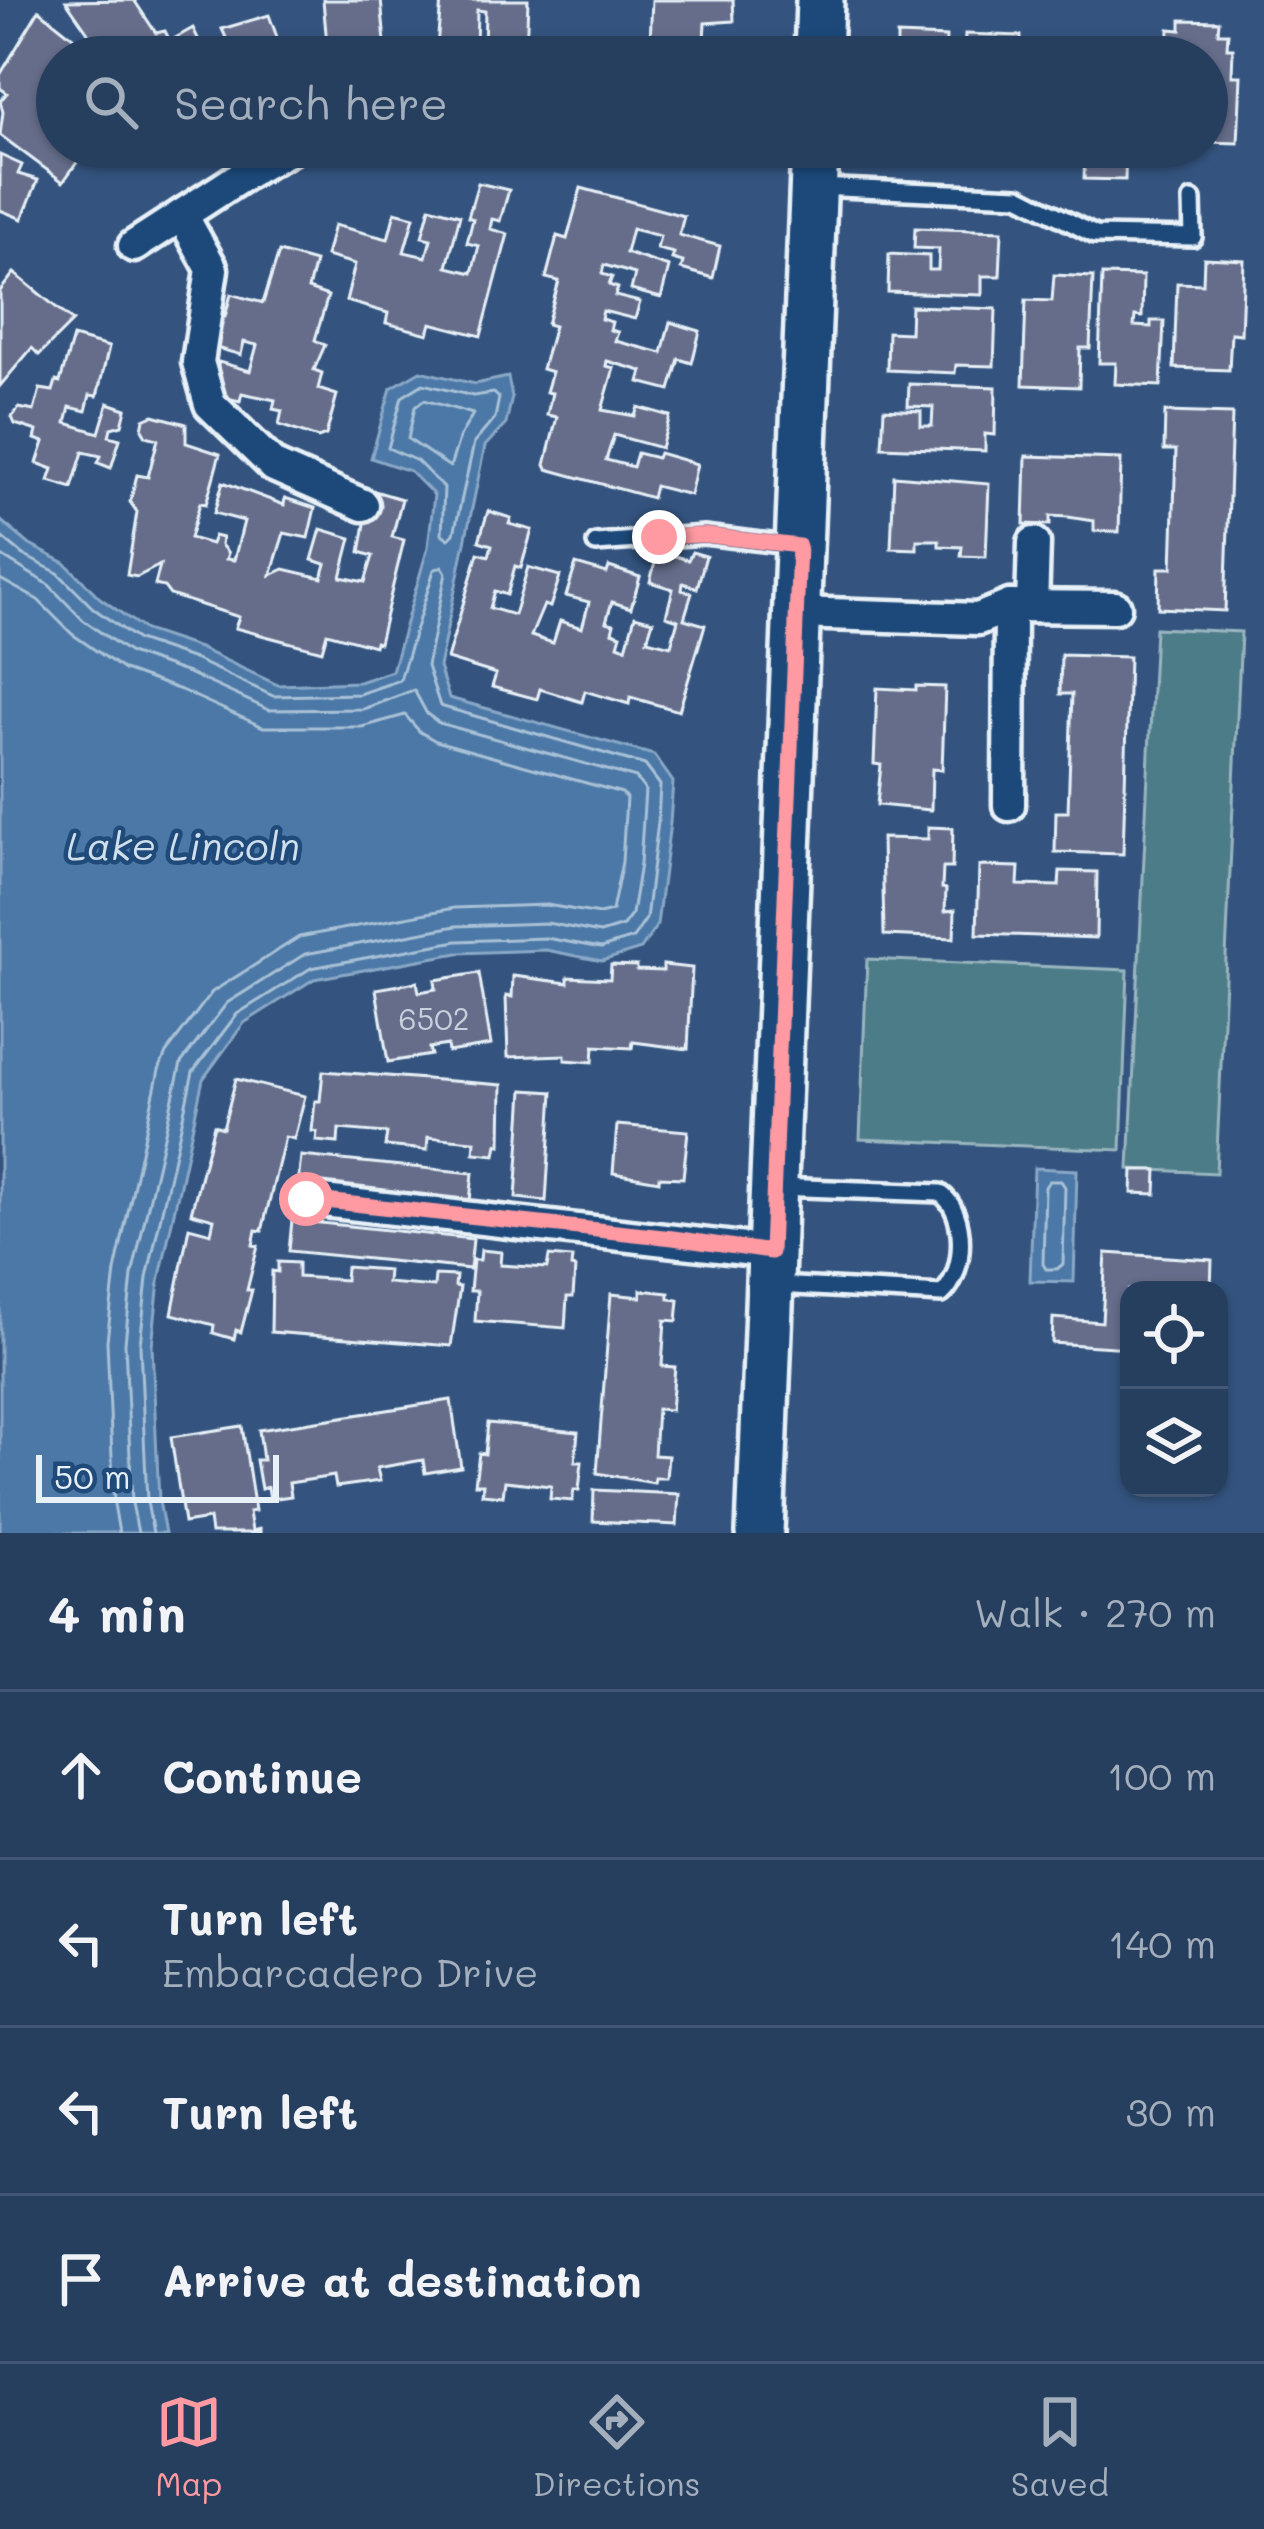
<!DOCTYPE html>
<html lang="en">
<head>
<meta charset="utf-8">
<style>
	body { margin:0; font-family:Mali,sans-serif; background:#334a68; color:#f1f3f6 }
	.controls { position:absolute; right:36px; bottom:36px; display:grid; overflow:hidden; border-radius:24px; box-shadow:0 3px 9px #0004 }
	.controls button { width:108px; height:108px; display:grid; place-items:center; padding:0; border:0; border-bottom:3px solid #435874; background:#273f5f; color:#f1f3f6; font:60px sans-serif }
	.scale { position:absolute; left:36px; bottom:30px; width:243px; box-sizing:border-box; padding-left:12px; border:6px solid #e8f1f8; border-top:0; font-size:33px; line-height:42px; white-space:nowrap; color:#e8f1f8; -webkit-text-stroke:9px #1f4a7a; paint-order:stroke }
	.stop { position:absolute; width:36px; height:36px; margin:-27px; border:9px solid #ff9aa2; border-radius:50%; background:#fff }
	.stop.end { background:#ff9aa2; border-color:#fff; box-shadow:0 3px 12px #0008 }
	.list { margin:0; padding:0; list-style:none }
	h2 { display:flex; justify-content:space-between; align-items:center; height:156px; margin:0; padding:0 48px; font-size:51px }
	h2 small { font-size:39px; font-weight:400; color:#a4afbd }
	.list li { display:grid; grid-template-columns:78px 1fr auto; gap:36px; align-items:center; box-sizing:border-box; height:168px; padding:0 48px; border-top:3px solid #435874 }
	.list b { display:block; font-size:45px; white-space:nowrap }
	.list p { margin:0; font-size:39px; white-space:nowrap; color:#a4afbd }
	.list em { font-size:39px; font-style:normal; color:#a4afbd }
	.icon { flex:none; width:66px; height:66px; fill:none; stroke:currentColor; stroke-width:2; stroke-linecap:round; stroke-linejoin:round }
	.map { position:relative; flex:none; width:1264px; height:1533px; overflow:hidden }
	.search { position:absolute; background:#273f5f; box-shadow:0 3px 9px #0004; left:36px; right:36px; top:36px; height:132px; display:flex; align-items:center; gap:30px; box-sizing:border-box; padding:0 42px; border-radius:66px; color:#a4afbd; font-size:45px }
	.sheet { height:828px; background:#273f5f }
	nav { display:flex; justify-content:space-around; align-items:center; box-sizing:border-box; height:168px; border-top:3px solid #435874; background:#273f5f; font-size:33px; color:#a4afbd }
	nav a { display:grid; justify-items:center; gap:6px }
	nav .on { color:#ff9aa2 }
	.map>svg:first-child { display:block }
	.green { fill:#4c7c87; stroke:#9ab6c0; stroke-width:3 }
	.water { fill:#4b78a6; stroke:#8aa8c7; stroke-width:3 }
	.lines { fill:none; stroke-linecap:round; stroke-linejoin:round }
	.shore { stroke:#a9c1d7; stroke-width:3 }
	.building { fill:#656d8a; stroke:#e8f1f8; stroke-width:3 }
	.lane-casing { stroke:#e8f1f8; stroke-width:24 }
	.street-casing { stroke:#e8f1f8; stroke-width:39 }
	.secondary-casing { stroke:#e8f1f8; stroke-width:54 }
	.lane { stroke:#1f4a7a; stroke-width:15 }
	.street { stroke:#1f4a7a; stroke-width:30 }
	.secondary { stroke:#1f4a7a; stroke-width:45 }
	.route { stroke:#ff9aa2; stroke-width:15 }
	.labels { text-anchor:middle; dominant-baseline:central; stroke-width:9; stroke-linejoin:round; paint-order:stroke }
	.number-label { font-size:30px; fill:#c7d0dc }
	.water-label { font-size:39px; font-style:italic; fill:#d0dfec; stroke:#1f4a7a }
</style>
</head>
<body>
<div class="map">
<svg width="1264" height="1533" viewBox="0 0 1264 1533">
	<rect width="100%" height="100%" fill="#34547f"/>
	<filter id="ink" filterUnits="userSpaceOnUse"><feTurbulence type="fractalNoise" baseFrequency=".00833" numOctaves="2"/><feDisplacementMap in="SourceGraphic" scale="24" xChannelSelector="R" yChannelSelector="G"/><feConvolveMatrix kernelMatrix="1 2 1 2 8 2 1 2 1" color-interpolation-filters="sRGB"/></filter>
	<g filter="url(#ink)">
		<g class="green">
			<polygon points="1155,628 1241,632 1216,1173 1129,1169"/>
			<polygon points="867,959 1128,970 1121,1150 860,1139"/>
		</g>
		<g class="water">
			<polygon points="420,371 475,384 508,377 512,397 506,424 485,446 439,667 449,698 654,755 673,782 670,823 657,925 641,949 602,961 546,950 458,953 314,979 244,1023 203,1079 159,1281 152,1346 159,1501 165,1533 0,1533 0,520 30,545 65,563 100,598 145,630 199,648 278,685 359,682 392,671 428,547 434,495 410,471 371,458 391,388"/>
			<polygon points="1034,1168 1077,1170 1074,1282 1030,1281"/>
		</g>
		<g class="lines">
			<g class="shore">
				<polygon points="423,384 473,396 494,393 499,398 495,418 474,443 454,534 449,539 442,534 444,488 417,461 388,448 402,397"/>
				<polygon points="424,400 473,414 460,436 450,467 408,439 415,407"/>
				<polyline points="0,536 23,555 58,573 93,608 138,640 194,659 273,696 359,694 400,680 434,570 442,566 446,573 427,666 440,706 645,765 660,785 658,822 646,919 633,938 601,948 546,938 457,941 311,968 237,1014 193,1072 147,1278 140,1345 147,1502 153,1533"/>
				<polyline points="0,555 49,585 83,620 130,653 188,673 269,710 363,709 414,690 427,714 439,723 636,778 645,790 640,864 632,914 623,926 600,933 547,923 456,926 305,954 227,1003 181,1063 132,1275 125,1343 132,1503 138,1533"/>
				<polyline points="0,579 38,600 72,634 124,670 181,690 263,727 362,727 405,715 420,732 436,741 622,793 626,798 622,862 612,911 599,914 547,905 454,908 299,937 212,992 166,1053 159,1070 115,1271 107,1341 114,1504 119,1533"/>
				<polygon points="1049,1181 1061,1181 1065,1187 1063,1264 1057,1269 1046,1269 1043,1264 1045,1187"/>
			</g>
		</g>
		<g class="building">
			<polygon points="134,0 156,33 165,31 170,41 193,28 207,57 105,57 66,1"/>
			<polygon points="323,0 381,0 385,42 327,44"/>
			<polygon points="441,0 528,0 526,52 484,50 485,11 477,10 476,48 437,47"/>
			<polygon points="652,0 733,0 734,21 705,23 703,57 617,57 617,41 650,41"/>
			<polygon points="39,10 83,45 75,57 57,57 54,86 57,147 88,147 63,182 0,135 3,112 0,101 7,93 0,88 0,75"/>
			<polygon points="269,15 281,48 257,57 235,57 222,29"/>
			<polygon points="1181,20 1219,21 1218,33 1228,33 1227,48 1233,48 1232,76 1241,76 1238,143 1207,142 1207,57 1168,57 1169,29 1181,30"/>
			<polygon points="965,34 1021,36 1021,57 964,57"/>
			<polygon points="897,35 946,37 945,57 881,57 881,51 897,52"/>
			<polygon points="1051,49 1098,50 1098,57 1051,57"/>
			<polygon points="1031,147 1066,147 1065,161 1030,159"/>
			<polygon points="1085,147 1126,147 1125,180 1084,179"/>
			<polygon points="0,155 22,165 18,174 38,180 22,219 0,210"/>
			<polygon points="478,183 509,190 500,221 492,219 490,229 508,234 481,336 431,323 428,334 386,323 388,313 346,301 355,264 326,256 334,225 388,239 395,212 414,217 404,252 426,257 431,239 422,237 430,207 460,215 447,267 472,273 479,246 467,243 473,219 468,217"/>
			<polygon points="581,188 684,216 679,235 720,246 713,278 681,269 683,262 672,259 674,253 657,249 660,236 632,229 626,253 669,267 661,298 631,290 635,274 604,265 602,274 612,277 609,285 618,288 615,296 640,302 635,319 603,311 601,319 612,322 610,330 618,332 615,341 662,353 670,322 700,331 692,363 679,359 670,390 639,382 642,371 607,361 606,366 614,368 602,410 635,416 638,407 670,416 661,448 614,435 606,460 633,467 637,453 657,458 659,453 697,464 690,495 655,486 652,498 547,469 545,465 557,417 547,415 552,393 546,392 552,372 542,369 554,326 547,324 559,281 546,278 557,236 567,239"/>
			<polygon points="915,228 1002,231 1000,276 982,276 982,295 888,292 889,254 929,256 929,270 938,270 939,249 914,248"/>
			<polygon points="279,252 315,262 308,289 328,296 315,340 325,345 314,370 322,373 318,389 337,395 326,435 318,438 279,425 282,411 273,409 275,400 242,393 240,401 209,394 219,362 250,371 257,345 244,342 241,355 209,346 218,316 225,317 231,294 263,303"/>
			<polygon points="1204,258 1244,260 1241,334 1231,333 1229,370 1174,368 1177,283 1203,284"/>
			<polygon points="14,273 73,321 39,355 32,348 0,386 0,291"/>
			<polygon points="1054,275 1093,277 1090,348 1080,348 1079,387 1023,385 1026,300 1052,301"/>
			<polygon points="1102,275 1143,276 1142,317 1135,316 1134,326 1151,327 1151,321 1164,321 1161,386 1115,384 1116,363 1099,363"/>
			<polygon points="911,306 996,309 994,366 956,365 955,373 887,370 888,332 910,333"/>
			<polygon points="73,337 109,347 97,396 90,395 86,411 70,407 66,423 99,433 108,403 126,409 122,425 111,428 109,436 120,439 111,468 98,463 101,456 83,452 72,488 49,481 53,469 37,463 44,442 35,439 37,431 15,424 12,417 19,408 34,411 40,389 53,391 56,381 60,382"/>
			<polygon points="909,384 996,387 995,435 985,434 985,451 882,447 884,409 921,411 921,426 932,426 933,407 908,406"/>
			<polygon points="1165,412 1232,414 1225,611 1158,608 1159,568 1172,568 1176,450 1164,450"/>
			<polygon points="153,415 186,424 186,443 220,454 206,504 200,503 190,538 211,544 214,536 222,538 221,545 228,553 226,559 234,560 244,521 214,513 223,482 284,505 285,498 315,508 308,538 284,533 271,575 284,569 322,578 326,564 312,560 321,529 351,538 341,577 365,582 373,556 360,552 371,490 402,499 392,537 404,540 379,643 375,642 374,646 327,633 322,651 235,628 239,617 170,595 164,587 155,585 160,565 137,577 127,575 137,512 130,502 137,475 148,477 158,439 146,436 142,429 144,419"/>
			<polygon points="1026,456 1121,459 1119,532 1094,531 1094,521 1068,517 1050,516 1050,525 1024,524"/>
			<polygon points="894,476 989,484 986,557 961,556 962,547 939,546 939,540 917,540 917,549 891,548"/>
			<polygon points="488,511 511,518 509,524 532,530 521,568 515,566 507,595 495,591 490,608 514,615 528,567 560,576 550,607 544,605 531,636 553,643 560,621 582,628 589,602 566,596 576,564 607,573 609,567 640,577 631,608 612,602 606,622 614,624 612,632 621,635 618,645 626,648 635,616 653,621 647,640 671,646 678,620 666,616 673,589 650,582 658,551 688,560 692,552 706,556 697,588 683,583 682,590 692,593 684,619 705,625 679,711 630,697 629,704 585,691 582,702 540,689 537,699 492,687 496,674 447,659 478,553 489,556 492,545 479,541"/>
			<polygon points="1061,655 1129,657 1123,854 1055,852 1056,812 1068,812 1072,694 1060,694"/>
			<polygon points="916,686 945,687 942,770 932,769 931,810 877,805 881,765 874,764 877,688 916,690"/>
			<polygon points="928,827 953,828 952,868 943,868 942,888 946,889 945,911 955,910 954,938 884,935 882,838 928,839"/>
			<polygon points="979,866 1019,867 1018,885 1059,886 1060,871 1097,872 1096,938 977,934"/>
			<polygon points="611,965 637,966 637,970 663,971 663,965 692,968 688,1049 633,1042 632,1048 594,1046 593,1062 565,1060 565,1055 508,1057 506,996 512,997 513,976 568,983 568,977 610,979"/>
			<polygon points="479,973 491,1045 448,1052 447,1045 429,1048 431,1055 388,1062 376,989 417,982 419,992 436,989 435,980"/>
			<polygon points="323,1071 502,1085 501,1145 497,1144 495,1155 474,1153 475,1141 428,1137 427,1150 385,1146 387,1133 339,1129 338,1143 316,1141 317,1132 312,1131 315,1101 320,1101"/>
			<polygon points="236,1079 305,1096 294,1139 285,1137 262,1231 256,1230 253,1245 258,1246 247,1290 252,1290 241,1332 236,1330 234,1339 213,1333 214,1325 172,1314 189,1227 211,1233 214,1219 191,1213 214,1125 223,1128"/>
			<polygon points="523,1090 553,1092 546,1201 516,1198"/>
			<polygon points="617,1125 688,1131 683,1178 659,1177 659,1181 613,1173"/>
			<polygon points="301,1156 473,1173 470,1201 298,1184"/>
			<polygon points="1133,1170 1157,1170 1156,1194 1132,1193"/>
			<polygon points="292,1220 473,1239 470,1269 289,1251"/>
			<polygon points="481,1250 501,1252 500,1265 547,1268 549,1256 572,1258 571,1267 575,1268 573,1297 567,1297 565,1328 475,1321 477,1291 470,1291 473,1260 480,1260"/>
			<polygon points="1106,1253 1212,1260 1211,1290 1129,1290 1129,1348 1052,1343 1053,1318 1102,1322"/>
			<polygon points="278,1262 298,1263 298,1277 345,1280 346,1267 388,1270 387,1283 434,1287 435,1275 456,1276 455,1286 460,1287 451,1346 271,1332 272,1271 278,1272"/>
			<polygon points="641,1290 669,1293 669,1299 679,1300 677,1321 665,1320 662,1366 675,1367 671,1410 657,1409 654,1455 668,1456 666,1478 655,1478 654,1483 597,1473 611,1294 641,1297"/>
			<polygon points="451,1400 461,1467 425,1473 423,1460 377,1468 380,1481 336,1487 334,1476 289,1483 291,1496 270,1499 268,1487 261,1489 256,1460 263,1460 259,1430"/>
			<polygon points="488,1423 578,1432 575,1462 582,1462 579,1490 574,1490 572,1501 550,1499 551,1486 505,1481 503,1496 482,1494 483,1484 475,1484 479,1453 485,1454"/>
			<polygon points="242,1426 255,1511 249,1512 252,1531 260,1529 260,1533 211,1533 209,1519 184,1523 171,1437"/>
			<polygon points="594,1490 679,1494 677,1525 593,1521"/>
		</g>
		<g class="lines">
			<defs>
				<g id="lane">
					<polyline points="817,187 1019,196 1095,235 1193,237 1192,200"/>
					<polyline points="596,543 704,535 796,546"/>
					<path d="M777,1187L940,1193C968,1212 966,1273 942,1294L777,1285"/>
				</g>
				<g id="street">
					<polyline points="182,215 212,269 198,362 210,404 274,466 363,505"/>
					<polyline points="134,246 248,172 293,147"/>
					<polyline points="1010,606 1115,607"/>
					<polyline points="1032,606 1034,543"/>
					<polyline points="797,613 978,619 1010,606 1009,805"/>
					<polyline points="306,1199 771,1252"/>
				</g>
				<g id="secondary">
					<polyline points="818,57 820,0"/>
					<polyline points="760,1533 815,147"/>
				</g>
			</defs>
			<use href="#lane" class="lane-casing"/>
			<use href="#street" class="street-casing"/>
			<use href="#secondary" class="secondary-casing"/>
			<use href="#lane" class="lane"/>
			<use href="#street" class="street"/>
			<use href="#secondary" class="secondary"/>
		</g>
	</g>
	<g class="lines" filter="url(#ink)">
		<polyline class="route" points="306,1199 673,1238 771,1252 799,546 704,535 659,537"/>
	</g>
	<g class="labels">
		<g class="number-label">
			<text x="434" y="1018">6502</text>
		</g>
		<g class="water-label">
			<text x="183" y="844">Lake Lincoln</text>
		</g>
	</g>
</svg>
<div class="controls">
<button><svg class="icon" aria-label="locate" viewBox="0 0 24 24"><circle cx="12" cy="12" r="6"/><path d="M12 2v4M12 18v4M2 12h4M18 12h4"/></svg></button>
<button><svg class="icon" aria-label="layers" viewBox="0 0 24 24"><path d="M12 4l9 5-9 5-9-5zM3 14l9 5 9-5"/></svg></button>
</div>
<div class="scale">50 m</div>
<div class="stop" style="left:306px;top:1199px"></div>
<div class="stop end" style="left:659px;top:537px"></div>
<div class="search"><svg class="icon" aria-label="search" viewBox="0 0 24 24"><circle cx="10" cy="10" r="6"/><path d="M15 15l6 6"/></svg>Search here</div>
</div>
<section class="sheet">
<h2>4 min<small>Walk · 270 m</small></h2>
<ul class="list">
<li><svg class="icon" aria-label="ahead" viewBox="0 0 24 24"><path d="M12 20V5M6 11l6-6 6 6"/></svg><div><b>Continue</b></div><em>100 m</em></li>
<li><svg class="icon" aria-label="left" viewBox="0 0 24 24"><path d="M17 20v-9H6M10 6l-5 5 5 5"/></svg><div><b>Turn left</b><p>Embarcadero Drive</p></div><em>140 m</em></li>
<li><svg class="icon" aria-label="left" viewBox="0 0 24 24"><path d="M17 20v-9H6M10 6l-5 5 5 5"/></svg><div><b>Turn left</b></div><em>30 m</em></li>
<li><svg class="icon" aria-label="arrive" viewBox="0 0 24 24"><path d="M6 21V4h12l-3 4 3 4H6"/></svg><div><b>Arrive at destination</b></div></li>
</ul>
</section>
<nav>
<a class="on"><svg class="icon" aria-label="map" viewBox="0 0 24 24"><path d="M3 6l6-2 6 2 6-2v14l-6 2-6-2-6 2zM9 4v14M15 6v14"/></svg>Map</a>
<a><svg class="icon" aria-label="directions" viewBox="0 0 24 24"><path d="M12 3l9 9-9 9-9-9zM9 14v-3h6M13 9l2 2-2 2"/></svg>Directions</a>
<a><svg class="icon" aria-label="saved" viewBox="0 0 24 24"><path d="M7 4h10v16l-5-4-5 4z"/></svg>Saved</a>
</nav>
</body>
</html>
